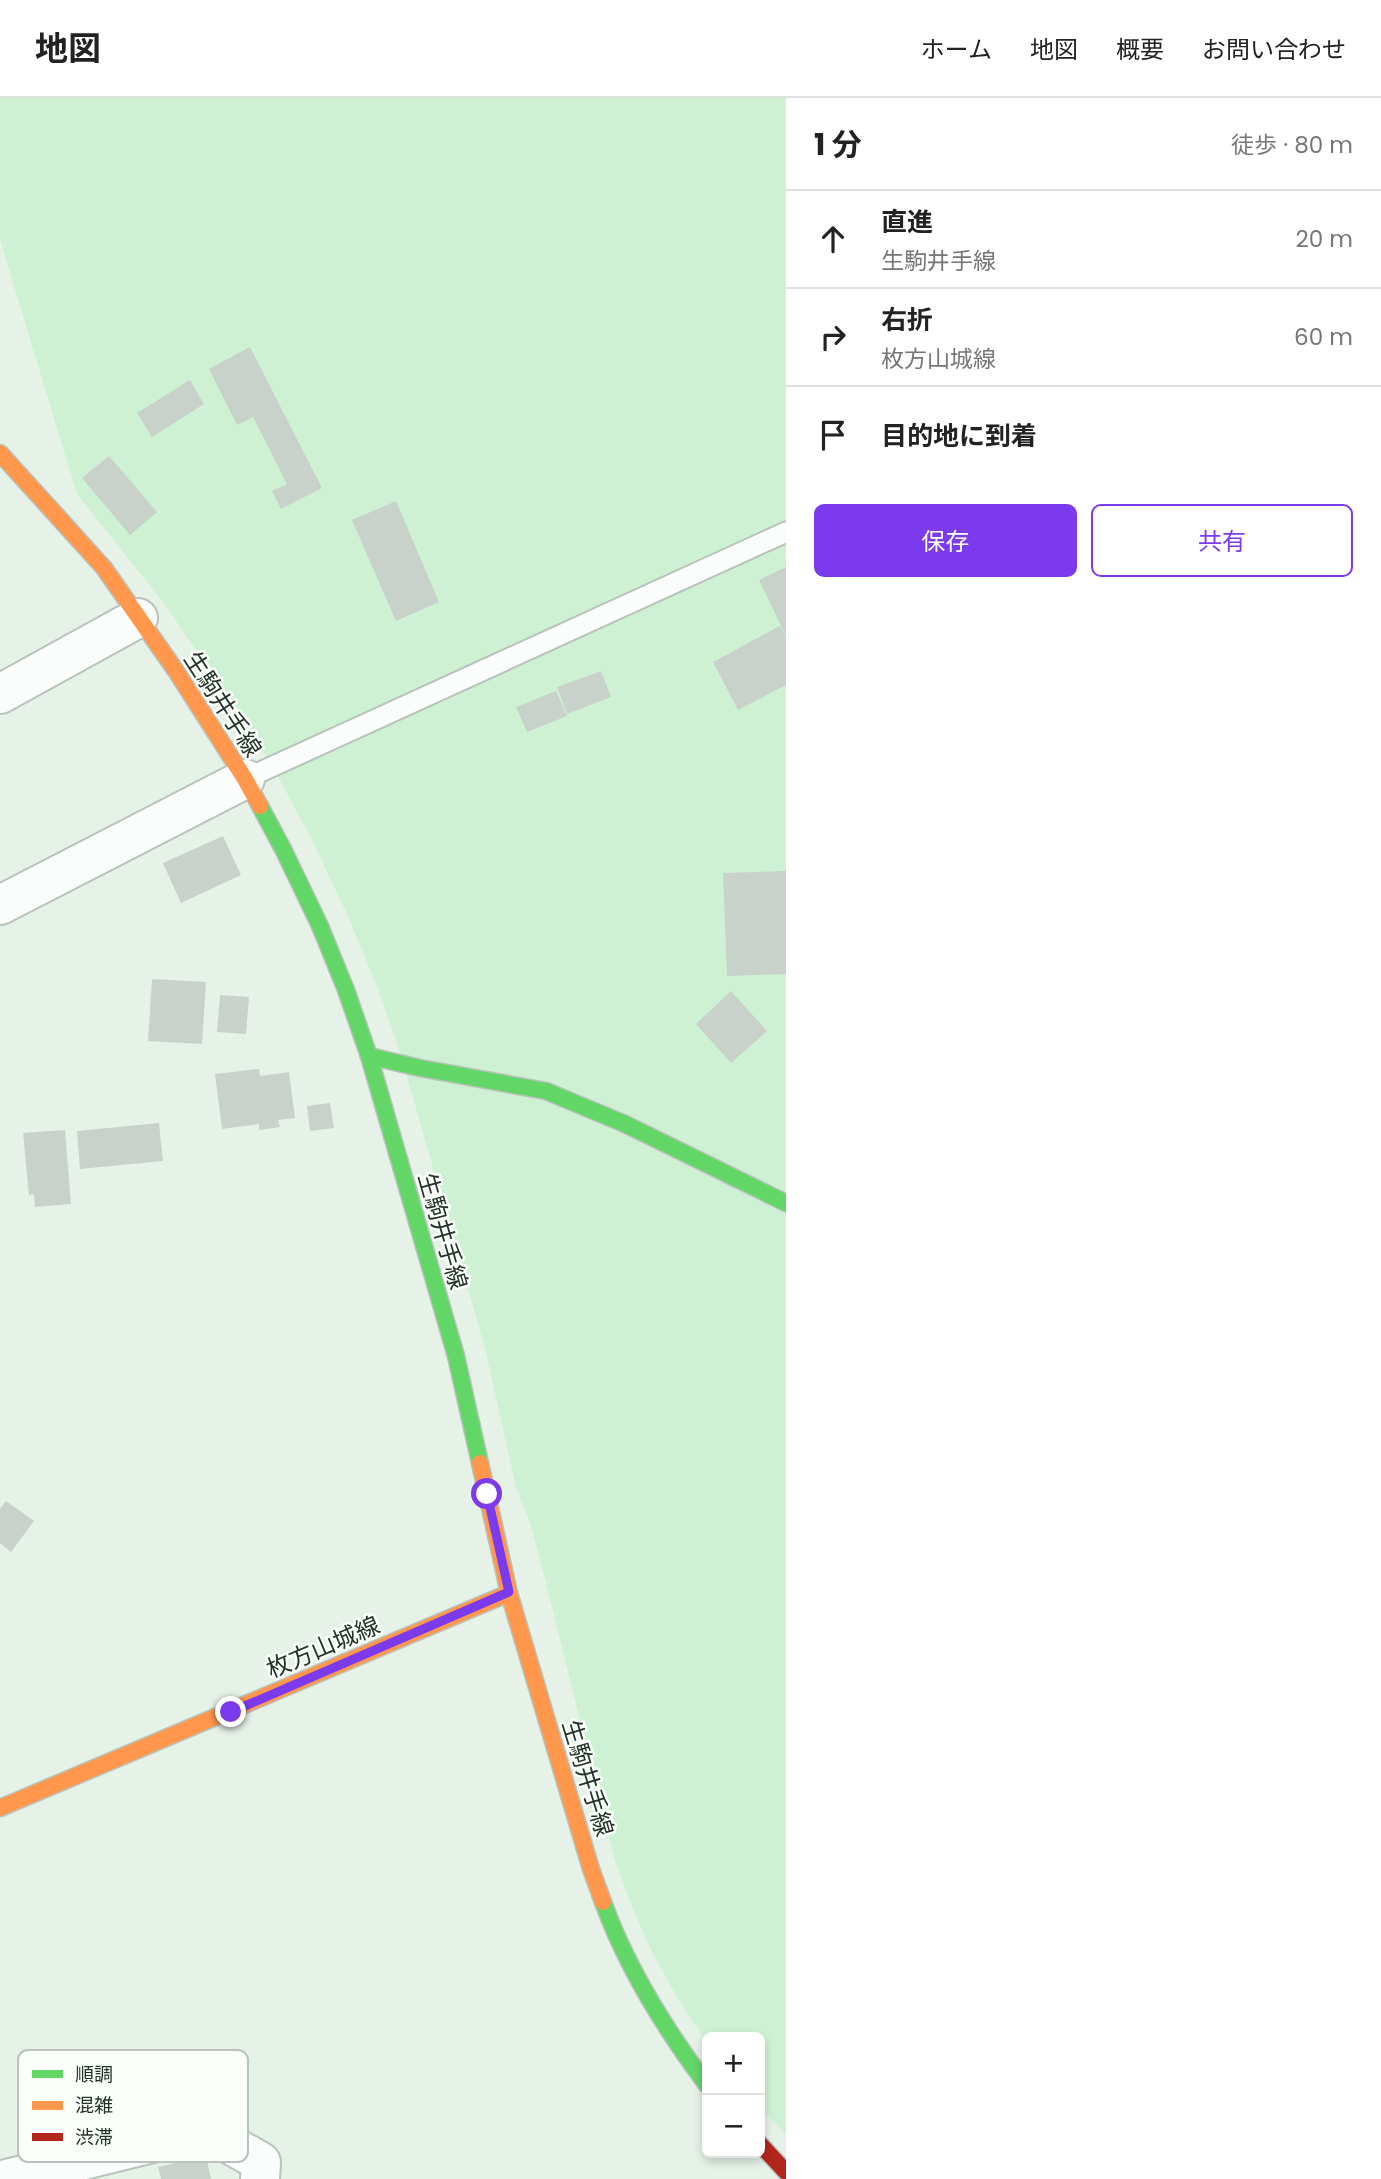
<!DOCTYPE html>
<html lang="ja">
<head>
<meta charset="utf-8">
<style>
	body { margin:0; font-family:Poppins,"Noto Sans JP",sans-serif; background:#f2f2f2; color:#222 }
	.controls { position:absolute; right:21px; bottom:21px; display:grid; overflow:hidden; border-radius:10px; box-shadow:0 4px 10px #0003 }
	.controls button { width:63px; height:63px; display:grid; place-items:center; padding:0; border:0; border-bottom:2px solid #e0e0e0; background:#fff; color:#222; font:35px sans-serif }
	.stop { position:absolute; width:21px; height:21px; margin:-16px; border:5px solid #7c3aed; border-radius:50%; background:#fff }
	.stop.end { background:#7c3aed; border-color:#fff; box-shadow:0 2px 7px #0008 }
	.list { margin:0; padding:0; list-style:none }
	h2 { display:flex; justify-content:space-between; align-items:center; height:91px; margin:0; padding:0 28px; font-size:30px }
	h2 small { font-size:23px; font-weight:400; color:#767676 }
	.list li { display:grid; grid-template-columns:46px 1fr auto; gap:21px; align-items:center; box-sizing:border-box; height:98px; padding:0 28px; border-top:2px solid #e0e0e0 }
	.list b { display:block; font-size:26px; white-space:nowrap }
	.list p { margin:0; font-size:23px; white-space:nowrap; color:#767676 }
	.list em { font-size:23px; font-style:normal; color:#767676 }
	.actions { display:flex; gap:14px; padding:21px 28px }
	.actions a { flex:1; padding:16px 0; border:2px solid #7c3aed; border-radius:10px; text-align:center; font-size:24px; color:#7c3aed }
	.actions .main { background:#7c3aed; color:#fff }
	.icon { flex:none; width:38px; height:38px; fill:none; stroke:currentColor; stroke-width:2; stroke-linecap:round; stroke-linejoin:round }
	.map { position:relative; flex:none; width:786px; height:2081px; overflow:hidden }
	header { display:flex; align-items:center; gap:42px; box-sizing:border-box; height:98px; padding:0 35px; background:#fff; border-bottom:2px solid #e0e0e0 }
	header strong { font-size:33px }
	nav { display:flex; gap:38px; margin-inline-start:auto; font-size:24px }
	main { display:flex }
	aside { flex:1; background:#fff }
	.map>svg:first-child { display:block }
	.green { fill:#cef1d4 }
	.building { fill:#c8d2ca }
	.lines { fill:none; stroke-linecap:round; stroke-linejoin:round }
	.lane-casing { stroke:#bac3bb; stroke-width:23 }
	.street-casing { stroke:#bac3bb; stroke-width:42 }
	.fast-casing { stroke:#bac3bb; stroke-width:19 }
	.slow-casing { stroke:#bac3bb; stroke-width:19 }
	.jam-casing { stroke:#bac3bb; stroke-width:19 }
	.lane { stroke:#fbfdfc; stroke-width:19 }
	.street { stroke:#fbfdfc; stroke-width:38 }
	.fast { stroke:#63d668; stroke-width:16 }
	.slow { stroke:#ff974d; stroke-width:16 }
	.jam { stroke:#b3261e; stroke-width:16 }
	.route { stroke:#7c3aed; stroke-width:9 }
	.labels { text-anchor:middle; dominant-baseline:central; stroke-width:5; stroke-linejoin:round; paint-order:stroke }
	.street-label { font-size:24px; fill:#283129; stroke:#fafffb }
	.key { fill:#fafffb; stroke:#bbc1bc; stroke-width:2 }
	.key-label { font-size:19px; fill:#283129 }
</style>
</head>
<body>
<header>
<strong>地図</strong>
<nav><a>ホーム</a><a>地図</a><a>概要</a><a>お問い合わせ</a></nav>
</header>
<main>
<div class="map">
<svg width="786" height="2081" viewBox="0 0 786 2081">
	<rect width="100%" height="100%" fill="#e6f2e8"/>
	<polygon class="green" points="0,0 786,0 786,2037 760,2009 760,1939 707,1939 707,1945 678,1901 654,1858 633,1811 615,1763 547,1489 531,1428 516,1389 485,1250 398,948 374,881 347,816 311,740 271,666 237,610 162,503 77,396 0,142"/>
	<g class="building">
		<polygon points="250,249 322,390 281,411 272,393 287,386 253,319 237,327 209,271"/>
		<polygon points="190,282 204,306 152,339 137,315"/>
		<polygon points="109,358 157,414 130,437 82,380"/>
		<polygon points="396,403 439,504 396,523 352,422"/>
		<polygon points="786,469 786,538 759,482"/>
		<polygon points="780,528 786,539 786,587 738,612 713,564"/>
		<polygon points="601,573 611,599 567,616 557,589"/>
		<polygon points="556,593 567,618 527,634 516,609"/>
		<polygon points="223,738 241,777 181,805 163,765"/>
		<polygon points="786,773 786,876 727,878 723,775"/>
		<polygon points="152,881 206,884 202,946 148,943"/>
		<polygon points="731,893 767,933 731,965 696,926"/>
		<polygon points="220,897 249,899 246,936 217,934"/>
		<polygon points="259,971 260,978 289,974 295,1020 278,1022 280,1029 259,1032 259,1026 222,1031 215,976"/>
		<polygon points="330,1005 334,1030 310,1033 307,1008"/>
		<polygon points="159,1025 163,1063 80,1071 77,1033"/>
		<polygon points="65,1032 71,1106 35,1109 34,1096 29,1097 23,1035"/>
		<polygon points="6,1403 34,1423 11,1454 0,1445 0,1411"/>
		<polygon points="206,2058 211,2081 161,2081 158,2069"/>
	</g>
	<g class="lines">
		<defs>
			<polyline id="lane" points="245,681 786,434"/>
			<g id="street">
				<polyline points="0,596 138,520"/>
				<polyline points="0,807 245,681"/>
				<polyline points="7,2081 205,2032 261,2064 260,2081"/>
			</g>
			<g id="fast">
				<polyline points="260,708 284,753 320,828 346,892 369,958 456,1258 480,1365"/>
				<polyline points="369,958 420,970 546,993 625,1026 786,1105"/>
				<path d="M603,1804C627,1870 665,1931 707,1987"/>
			</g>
			<g id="slow">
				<polyline points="0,355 104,470 176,573 245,681 260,708"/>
				<polyline points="480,1365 509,1495 591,1771 603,1804"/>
				<polyline points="0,1710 509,1495"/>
			</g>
			<polyline id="jam" points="760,2046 786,2074"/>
		</defs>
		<use href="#lane" class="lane-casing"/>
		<use href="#street" class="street-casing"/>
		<use href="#fast" class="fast-casing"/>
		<use href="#slow" class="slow-casing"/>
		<use href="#jam" class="jam-casing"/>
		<use href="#lane" class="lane"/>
		<use href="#street" class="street"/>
		<use href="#fast" class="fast"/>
		<use href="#slow" class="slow"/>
		<use href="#jam" class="jam"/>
	</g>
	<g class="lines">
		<polyline class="route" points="231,1614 509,1494 487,1396"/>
	</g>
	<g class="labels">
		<g class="street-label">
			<text transform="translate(223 606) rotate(57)">生駒井手線</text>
			<text transform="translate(443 1133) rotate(74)">生駒井手線</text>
			<text transform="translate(323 1549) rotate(-23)">枚方山城線</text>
			<text transform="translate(588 1680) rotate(73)">生駒井手線</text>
		</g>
	</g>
	<rect x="18" y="1952" width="230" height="112" rx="10" class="key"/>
	<rect x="32" y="1972" width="31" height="8" fill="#63d668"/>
	<rect x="32" y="2003" width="31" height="9" fill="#ff974d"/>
	<rect x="32" y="2035" width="31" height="8" fill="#b3261e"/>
	<g class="key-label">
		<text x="75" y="1983">順調</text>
		<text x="75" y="2014">混雑</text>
		<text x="75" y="2046">渋滞</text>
	</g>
</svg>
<div class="controls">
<button>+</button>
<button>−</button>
</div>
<div class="stop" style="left:487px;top:1396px"></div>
<div class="stop end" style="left:231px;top:1614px"></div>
</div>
<aside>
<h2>1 分<small>徒歩 · 80 m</small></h2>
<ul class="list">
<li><svg class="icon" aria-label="ahead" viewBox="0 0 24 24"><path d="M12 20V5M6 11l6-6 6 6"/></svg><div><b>直進</b><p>生駒井手線</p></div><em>20 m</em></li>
<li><svg class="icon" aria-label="right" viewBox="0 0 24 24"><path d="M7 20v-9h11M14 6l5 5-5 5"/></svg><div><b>右折</b><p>枚方山城線</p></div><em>60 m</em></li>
<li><svg class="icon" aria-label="arrive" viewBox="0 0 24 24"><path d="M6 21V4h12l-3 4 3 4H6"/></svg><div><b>目的地に到着</b></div></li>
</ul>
<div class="actions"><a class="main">保存</a><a>共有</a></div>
</aside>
</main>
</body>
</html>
